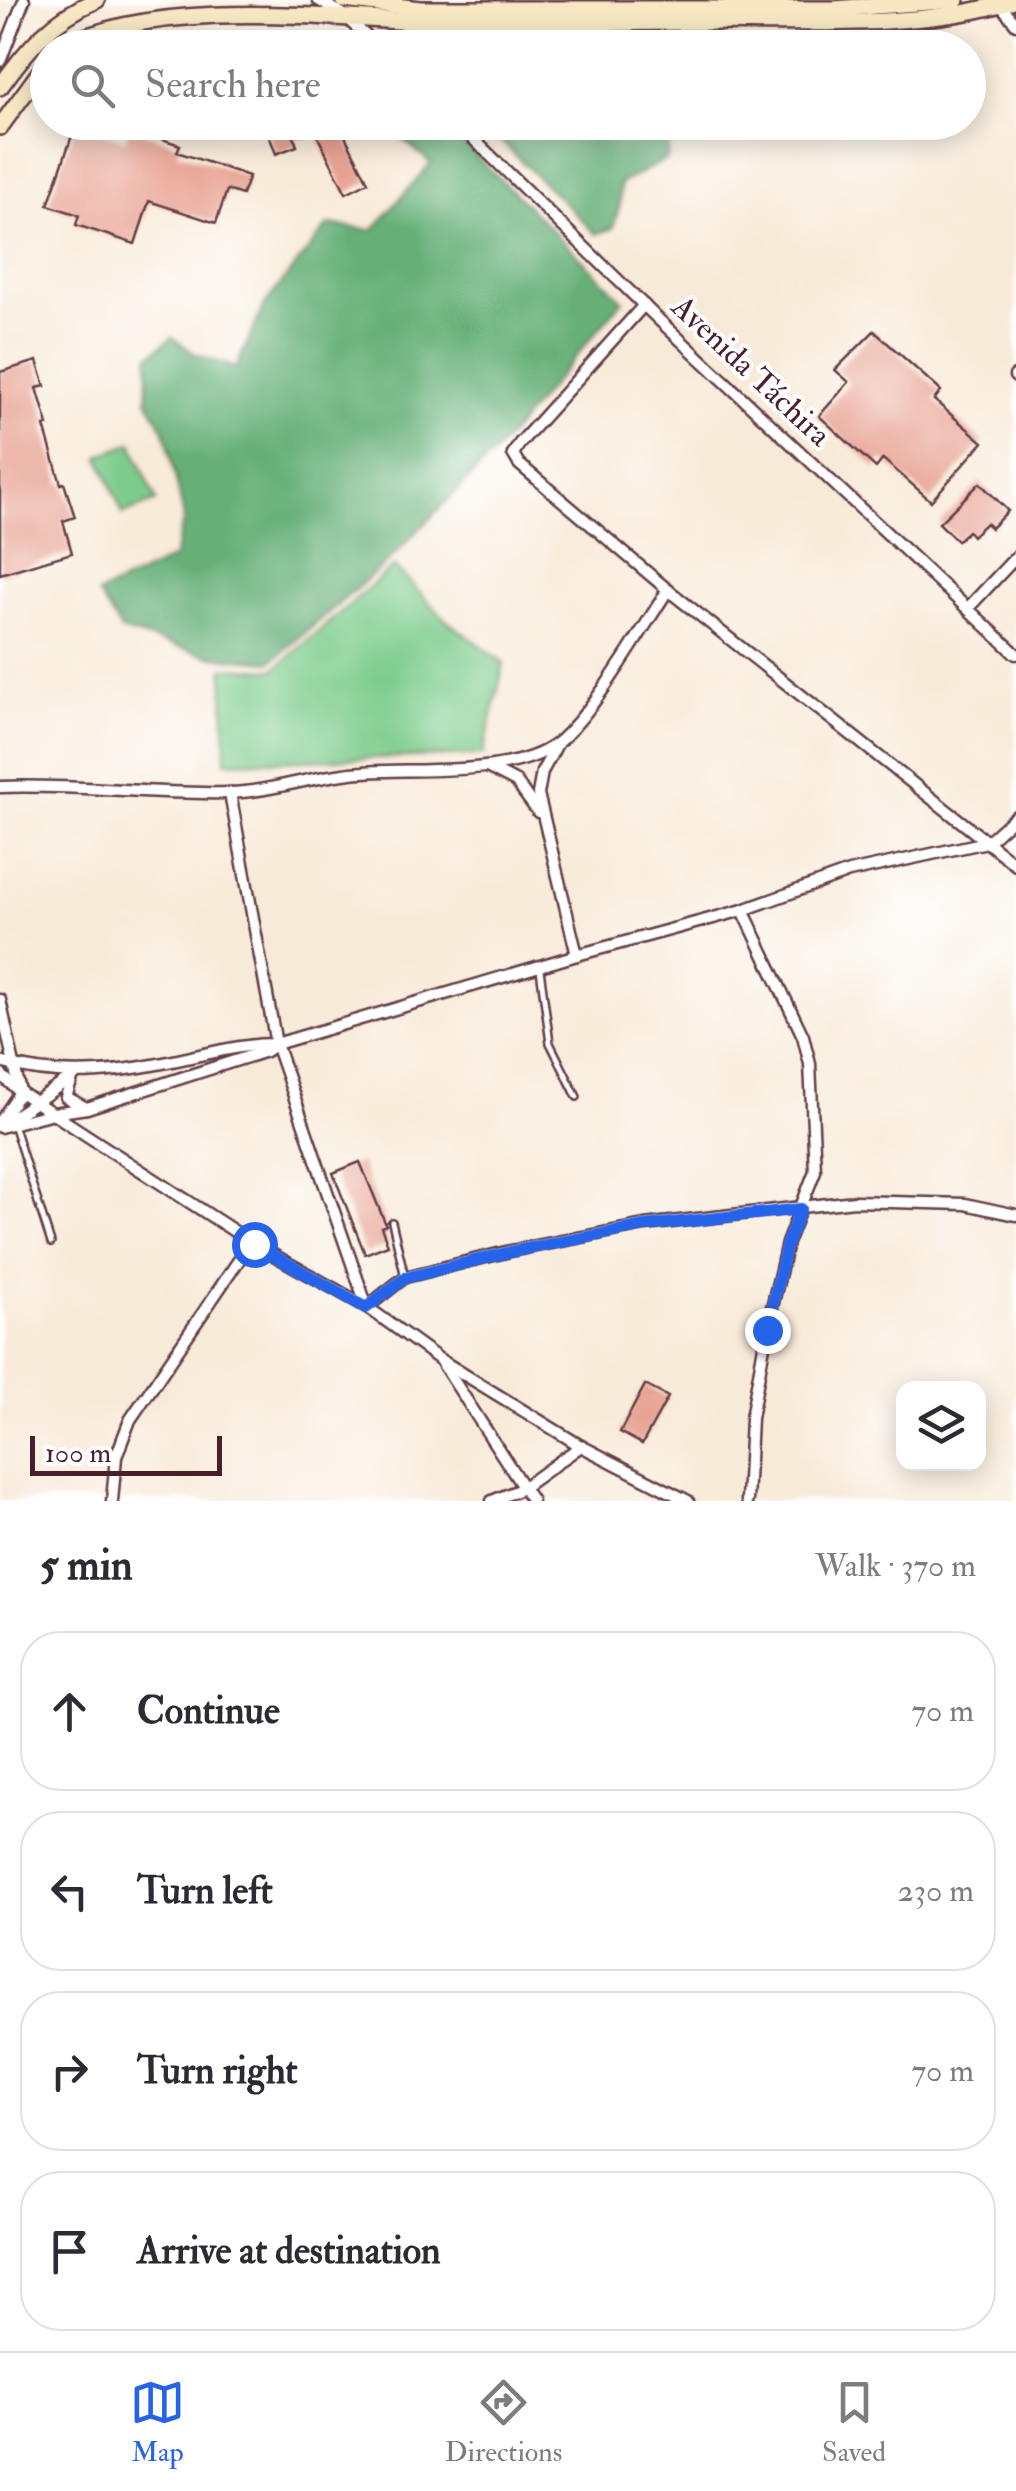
<!DOCTYPE html>
<html lang="en">
<head>
<meta charset="utf-8">
<style>
	body { margin:0; font-family:"IM FELL Double Pica",serif; background:#f2f2f3; color:#2b2b33 }
	.controls { position:absolute; right:30px; bottom:30px; display:grid; overflow:hidden; border-radius:20px; box-shadow:0 5px 25px #0003 }
	.controls button { width:90px; height:90px; display:grid; place-items:center; padding:0; border:0; border-bottom:2px solid #e1e1e2; background:#fff; color:#2b2b33; font:50px sans-serif }
	.scale { position:absolute; left:30px; bottom:25px; width:192px; box-sizing:border-box; padding-left:10px; border:5px solid #4a1f2b; border-top:0; font-size:28px; line-height:35px; white-space:nowrap; color:#4a1f2b; -webkit-text-stroke:8px #fff; paint-order:stroke }
	.stop { position:absolute; width:30px; height:30px; margin:-22px; border:8px solid #2563eb; border-radius:50%; background:#fff }
	.stop.end { background:#2563eb; border-color:#fff; box-shadow:0 2px 10px #0008 }
	.list { margin:0; padding:0; list-style:none }
	h2 { display:flex; justify-content:space-between; align-items:center; height:130px; margin:0; padding:0 40px; font-size:42px }
	h2 small { font-size:32px; font-weight:400; color:#7c7c81 }
	.list li { display:grid; grid-template-columns:65px 1fr auto; gap:30px; align-items:center; box-sizing:border-box; height:160px; margin:0 20px 20px; padding:0 20px; border:2px solid #e1e1e2; border-radius:40px }
	.list b { display:block; font-size:38px; white-space:nowrap }
	.list em { font-size:32px; font-style:normal; color:#7c7c81 }
	.icon { flex:none; width:55px; height:55px; fill:none; stroke:currentColor; stroke-width:2; stroke-linecap:round; stroke-linejoin:round }
	.map { position:relative; flex:none; width:1016px; height:1501px; overflow:hidden }
	.search { position:absolute; background:#fff; box-shadow:0 5px 25px #0003; left:30px; right:30px; top:30px; height:110px; display:flex; align-items:center; gap:25px; box-sizing:border-box; padding:0 35px; border-radius:55px; color:#7c7c81; font-size:38px }
	.sheet { height:850px; background:#fff }
	nav { display:flex; justify-content:space-around; align-items:center; box-sizing:border-box; height:140px; border-top:2px solid #e1e1e2; background:#fff; font-size:28px; color:#7c7c81 }
	nav a { display:grid; justify-items:center; gap:5px }
	nav .on { color:#2563eb }
	.map>svg:first-child { display:block }
	.green { fill:#7dcc8c; stroke:#64765c; stroke-width:2.5 }
	.forest { fill:#66b078; stroke:#586852; stroke-width:2.5 }
	.building { fill:#e8a292 }
	.lines { fill:none; stroke-linecap:round; stroke-linejoin:round }
	.lane-casing { stroke:#643d45; stroke-width:10 }
	.street-casing { stroke:#643d45; stroke-width:15 }
	.secondary-casing { stroke:#643d45; stroke-width:20 }
	.lane { stroke:#fff; stroke-width:5 }
	.street { stroke:#fff; stroke-width:10 }
	.secondary { stroke:#f7e8c3; stroke-width:15 }
	.route { stroke:#2563eb; stroke-width:12 }
	.labels { text-anchor:middle; dominant-baseline:central; stroke-width:8; stroke-linejoin:round; paint-order:stroke }
	.street-label { font-size:32px; fill:#4a1f2b; stroke:#fff }
</style>
</head>
<body>
<div class="map">
<svg width="1016" height="1501" viewBox="0 0 1016 1501">
	<rect width="100%" height="100%" fill="#fff"/>
	<filter id="ink" filterUnits="userSpaceOnUse"><feTurbulence type="fractalNoise" baseFrequency=".01" numOctaves="2"/><feDisplacementMap in="SourceGraphic" scale="20" xChannelSelector="R" yChannelSelector="G"/><feConvolveMatrix kernelMatrix="1 2 1 2 8 2 1 2 1" color-interpolation-filters="sRGB"/></filter>
	<filter id="wash" filterUnits="userSpaceOnUse"><feTurbulence type="fractalNoise" baseFrequency=".0048" numOctaves="4" result="noise"/><feDisplacementMap in="SourceGraphic" scale="40" xChannelSelector="R" yChannelSelector="G"/><feGaussianBlur stdDeviation="2.25" result="paint"/><feColorMatrix in="noise" values="0 0 0 0 0 0 0 0 0 0 0 0 0 0 0 0 0 1.4 0 .05"/><feComposite in="paint" operator="in"/></filter>
	<g filter="url(#wash)">
		<rect width="100%" height="100%" fill="#f8ead8"/>
		<g class="green">
			<polygon points="132,443 156,501 123,514 99,456"/>
			<polygon points="394,566 447,621 504,663 483,755 226,762 223,668 274,670"/>
		</g>
		<g class="forest">
			<polygon points="537,26 562,32 578,47 403,46 403,38 410,28 495,32"/>
			<polygon points="404,123 443,123 623,300 497,450 385,564 271,662 213,657 121,630 98,594 174,558 184,517 166,434 147,399 149,356 172,337 195,354 236,368 265,304 328,225 373,230 431,163 398,136"/>
			<polygon points="482,123 655,123 670,137 667,159 620,184 620,204 613,228 596,234"/>
		</g>
		<g id="blocks">
			<g class="building">
				<polygon points="279,122 338,122 368,182 346,193 316,133 293,135 297,146 276,154 266,127"/>
				<polygon points="76,124 125,140 129,128 180,145 177,152 249,176 242,195 227,190 216,223 149,201 135,244 76,225 79,215 48,205"/>
				<polygon points="874,331 941,391 934,400 983,442 931,501 883,459 876,468 819,416 849,382 835,370"/>
				<polygon points="37,361 45,386 37,388 48,425 44,426 61,484 64,483 75,517 63,521 72,553 0,574 0,372"/>
				<polygon points="980,483 1008,511 991,528 986,523 972,536 968,531 957,541 939,523"/>
				<polygon points="360,1162 386,1225 381,1227 388,1245 365,1254 333,1173"/>
				<polygon points="645,1385 668,1397 642,1444 620,1432"/>
			</g>
		</g>
	</g>
	<g filter="url(#ink)">
		<use href="#blocks" fill-opacity="0" stroke="#643d45" stroke-width="2.5"/>
		<g class="lines">
			<defs>
				<g id="lane">
					<polyline points="540,969 550,1043 577,1097"/>
					<polyline points="13,1124 51,1243"/>
					<polyline points="392,1222 405,1277"/>
				</g>
				<g id="street">
					<polyline points="318,0 341,13 379,48"/>
					<polyline points="1000,4 1016,24"/>
					<polyline points="0,61 24,0"/>
					<polyline points="456,122 658,319 1016,654"/>
					<polyline points="644,305 520,443 513,454 519,464 668,590 1016,865"/>
					<polyline points="1015,376 1016,377"/>
					<polyline points="968,608 1016,557"/>
					<polyline points="557,744 542,772 538,794 577,955"/>
					<polyline points="489,768 516,782 538,812"/>
					<path d="M0,787C76,784 152,795 228,793C273,792 318,774 363,772C416,768 514,777 556,744C593,714 640,632 668,590"/>
					<polyline points="230,793 276,1044 367,1307 405,1277 510,1251 644,1225 854,1201 965,1204 1016,1215"/>
					<polyline points="743,910 803,1036 810,1064 815,1171 787,1243 767,1329 751,1418 747,1501"/>
					<polyline points="0,1000 20,1092 0,1122"/>
					<path d="M0,1062C65,1081 126,1072 191,1057C219,1051 246,1044 275,1044"/>
					<polyline points="0,1074 20,1092 254,1244 367,1307 439,1359 581,1446 688,1501"/>
					<polyline points="72,1079 66,1097 86,1108"/>
					<polyline points="6,1122 75,1075"/>
					<polyline points="0,1127 53,1113 87,1108 266,1051 276,1044 577,955 743,910 849,872 987,842 1016,816"/>
					<polyline points="443,1364 532,1501"/>
					<polyline points="112,1501 116,1457 130,1420 243,1254 254,1244"/>
					<polyline points="492,1501 521,1489 581,1446"/>
				</g>
				<g id="secondary">
					<polyline points="344,0 421,9 834,9 956,0"/>
					<path d="M61,48C149,0 311,16 416,22C509,26 604,22 697,22C790,22 927,30 1014,0"/>
					<path d="M0,87C27,49 53,18 97,0"/>
					<polyline points="0,127 48,61"/>
				</g>
			</defs>
			<use href="#lane" class="lane-casing"/>
			<use href="#street" class="street-casing"/>
			<use href="#secondary" class="secondary-casing"/>
			<use href="#lane" class="lane"/>
			<use href="#street" class="street"/>
			<use href="#secondary" class="secondary"/>
		</g>
	</g>
	<g class="lines" filter="url(#ink)">
		<polyline class="route" points="254,1244 366,1308 405,1278 510,1252 644,1226 801,1209 787,1243 767,1330"/>
	</g>
	<g class="labels">
		<g class="street-label">
			<text transform="translate(751 371) rotate(43)">Avenida Táchira</text>
		</g>
	</g>
</svg>
<div class="controls">
<button><svg class="icon" aria-label="layers" viewBox="0 0 24 24"><path d="M12 4l9 5-9 5-9-5zM3 14l9 5 9-5"/></svg></button>
</div>
<div class="scale">100 m</div>
<div class="stop" style="left:254px;top:1244px"></div>
<div class="stop end" style="left:767px;top:1330px"></div>
<div class="search"><svg class="icon" aria-label="search" viewBox="0 0 24 24"><circle cx="10" cy="10" r="6"/><path d="M15 15l6 6"/></svg>Search here</div>
</div>
<section class="sheet">
<h2>5 min<small>Walk · 370 m</small></h2>
<ul class="list">
<li><svg class="icon" aria-label="ahead" viewBox="0 0 24 24"><path d="M12 20V5M6 11l6-6 6 6"/></svg><div><b>Continue</b></div><em>70 m</em></li>
<li><svg class="icon" aria-label="left" viewBox="0 0 24 24"><path d="M17 20v-9H6M10 6l-5 5 5 5"/></svg><div><b>Turn left</b></div><em>230 m</em></li>
<li><svg class="icon" aria-label="right" viewBox="0 0 24 24"><path d="M7 20v-9h11M14 6l5 5-5 5"/></svg><div><b>Turn right</b></div><em>70 m</em></li>
<li><svg class="icon" aria-label="arrive" viewBox="0 0 24 24"><path d="M6 21V4h12l-3 4 3 4H6"/></svg><div><b>Arrive at destination</b></div></li>
</ul>
</section>
<nav>
<a class="on"><svg class="icon" aria-label="map" viewBox="0 0 24 24"><path d="M3 6l6-2 6 2 6-2v14l-6 2-6-2-6 2zM9 4v14M15 6v14"/></svg>Map</a>
<a><svg class="icon" aria-label="directions" viewBox="0 0 24 24"><path d="M12 3l9 9-9 9-9-9zM9 14v-3h6M13 9l2 2-2 2"/></svg>Directions</a>
<a><svg class="icon" aria-label="saved" viewBox="0 0 24 24"><path d="M7 4h10v16l-5-4-5 4z"/></svg>Saved</a>
</nav>
</body>
</html>
